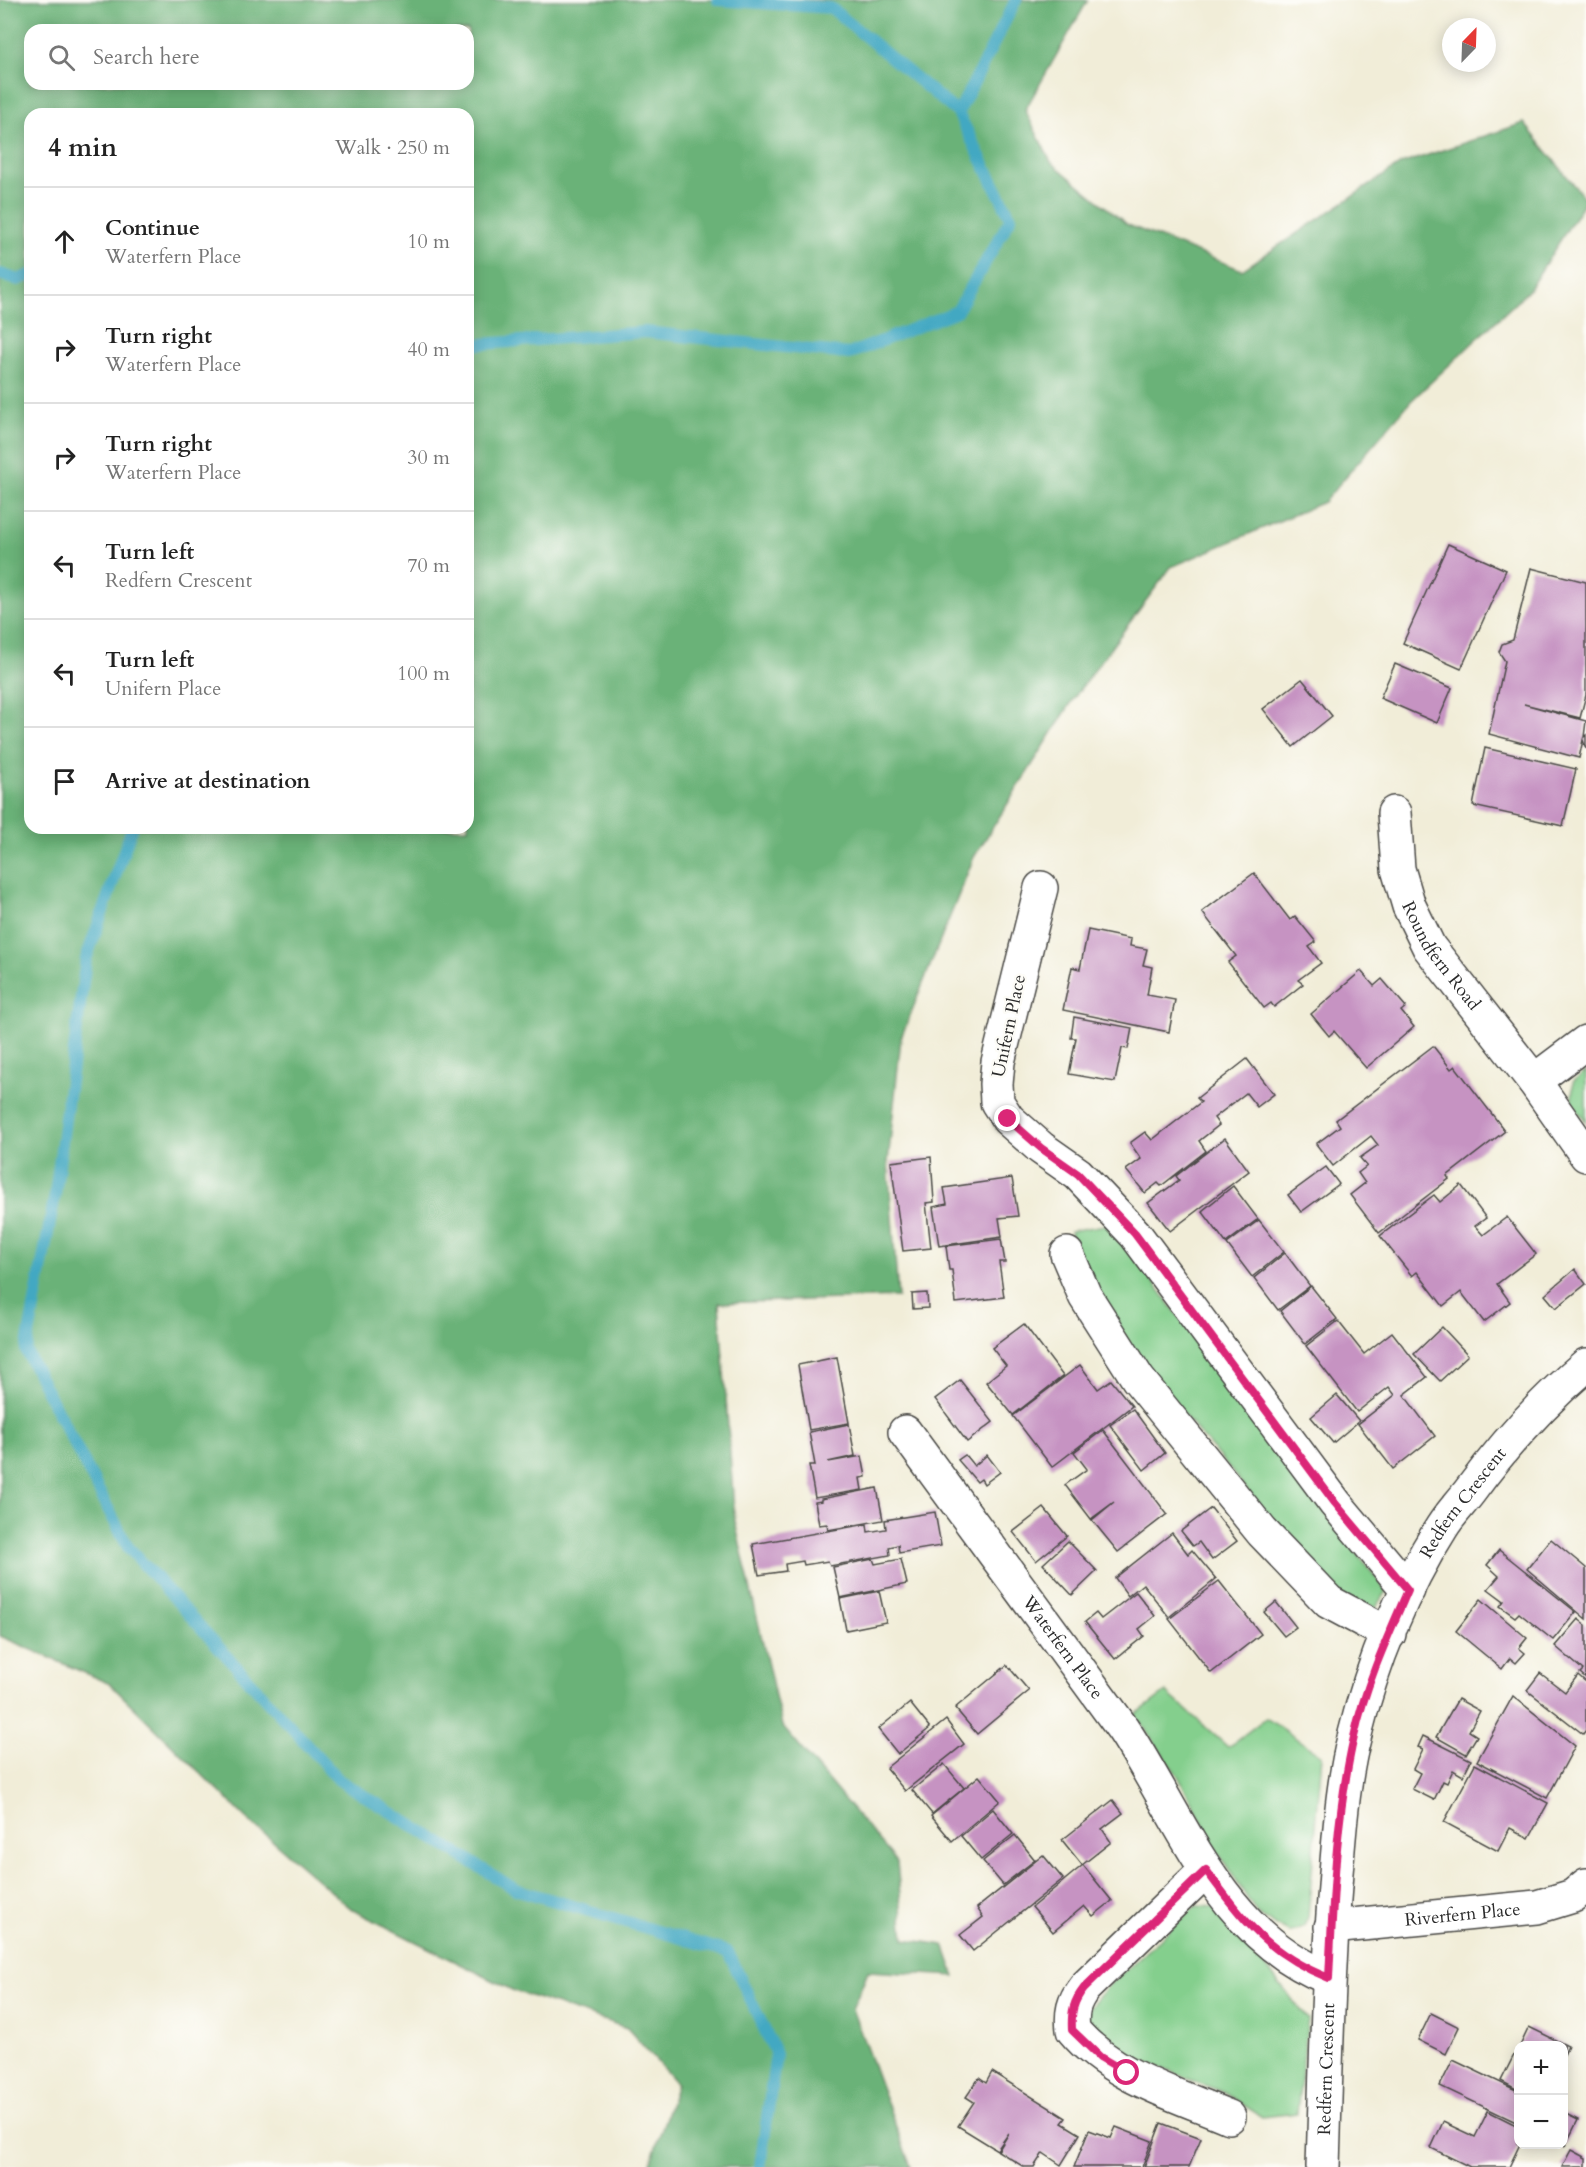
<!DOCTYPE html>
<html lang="en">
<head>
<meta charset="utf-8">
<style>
	body { margin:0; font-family:Cardo,serif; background:#f6f6f6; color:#222 }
	.controls { position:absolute; right:18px; bottom:18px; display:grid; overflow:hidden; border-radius:12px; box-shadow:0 3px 15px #0003 }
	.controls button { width:54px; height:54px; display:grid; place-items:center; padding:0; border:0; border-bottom:2px solid #e0e0e0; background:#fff; color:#222; font:30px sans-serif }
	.compass { position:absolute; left:1442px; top:18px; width:54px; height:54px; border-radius:50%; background:#fff; box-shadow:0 3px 15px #0003; rotate:23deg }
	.stop { position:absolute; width:18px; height:18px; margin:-14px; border:4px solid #db2777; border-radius:50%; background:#fff }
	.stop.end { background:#db2777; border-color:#fff; box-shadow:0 2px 6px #0008 }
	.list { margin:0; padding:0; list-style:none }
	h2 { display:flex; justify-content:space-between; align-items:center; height:78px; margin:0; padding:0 24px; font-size:26px }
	h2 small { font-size:20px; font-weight:400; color:#767676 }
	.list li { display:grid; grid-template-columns:39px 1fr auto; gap:18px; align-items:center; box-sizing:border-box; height:108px; padding:0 24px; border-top:2px solid #e0e0e0 }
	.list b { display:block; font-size:22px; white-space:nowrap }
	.list p { margin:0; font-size:20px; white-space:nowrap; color:#767676 }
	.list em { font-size:20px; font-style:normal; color:#767676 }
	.icon { flex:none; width:33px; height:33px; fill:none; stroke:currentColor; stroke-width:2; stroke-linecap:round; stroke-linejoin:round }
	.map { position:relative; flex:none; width:1586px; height:2167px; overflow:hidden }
	.search { position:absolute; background:#fff; box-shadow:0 3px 15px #0003; left:24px; top:24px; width:450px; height:66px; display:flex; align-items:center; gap:15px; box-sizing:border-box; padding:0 21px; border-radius:18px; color:#767676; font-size:22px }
	.panel { position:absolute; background:#fff; box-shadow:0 3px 15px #0003; left:24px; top:108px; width:450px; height:726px; border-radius:18px }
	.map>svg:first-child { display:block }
	.green { fill:#84cf8d; stroke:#587d5c; stroke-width:1.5 }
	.forest { fill:#6bb278; stroke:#4b6e52; stroke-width:1.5; fill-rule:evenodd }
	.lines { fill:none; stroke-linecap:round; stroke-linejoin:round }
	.stream { stroke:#42a8c2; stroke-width:12 }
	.building { fill:#c693c2 }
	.minor-casing { stroke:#494845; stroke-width:36 }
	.minor { stroke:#fff; stroke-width:33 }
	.route { stroke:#db2777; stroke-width:8 }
	.labels { text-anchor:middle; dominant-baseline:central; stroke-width:5; stroke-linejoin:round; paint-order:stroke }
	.street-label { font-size:18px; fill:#2b2b2b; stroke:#fdfcf7 }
</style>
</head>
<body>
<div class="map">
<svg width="1586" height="2167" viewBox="0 0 1586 2167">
	<rect width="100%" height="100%" fill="#fdfcf7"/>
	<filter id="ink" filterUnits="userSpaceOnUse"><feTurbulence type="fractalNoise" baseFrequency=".0167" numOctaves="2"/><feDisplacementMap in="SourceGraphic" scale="12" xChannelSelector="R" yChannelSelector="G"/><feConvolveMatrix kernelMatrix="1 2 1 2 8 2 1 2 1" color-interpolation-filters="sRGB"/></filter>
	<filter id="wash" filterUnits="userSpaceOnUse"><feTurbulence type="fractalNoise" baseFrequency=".008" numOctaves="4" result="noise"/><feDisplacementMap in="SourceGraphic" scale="24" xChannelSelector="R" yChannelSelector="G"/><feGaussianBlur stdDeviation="1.35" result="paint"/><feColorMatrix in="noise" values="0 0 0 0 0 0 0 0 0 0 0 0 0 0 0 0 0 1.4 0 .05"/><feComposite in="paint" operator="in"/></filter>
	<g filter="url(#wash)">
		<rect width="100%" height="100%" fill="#f1edd8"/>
		<g class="green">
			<polygon points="1586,1071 1586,1122 1572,1103 1573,1082"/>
			<polygon points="1110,1224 1271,1440 1386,1591 1376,1607 1340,1600 1141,1364 1088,1280 1070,1231"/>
			<polygon points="1166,1692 1228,1747 1266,1718 1322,1756 1308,1917 1304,1926 1290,1933 1258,1915 1219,1854 1178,1776 1135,1715"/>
			<polygon points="1196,1906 1217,1907 1308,2019 1297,2113 1262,2117 1225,2093 1119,2052 1092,2028 1085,2013 1109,1985"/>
		</g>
		<path class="forest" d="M0,0H1088L1025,110L1051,162L1128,225L1242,270L1401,164L1524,123L1586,200L1528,291L1411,401L1324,502L1171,567L1078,692L974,857L901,1038L888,1162L898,1297L719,1303L735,1522L782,1726L897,1862L904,1939L944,1945L955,1976L868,1971L852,2009L911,2167H649L677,2084L627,2028L512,1990L353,1910L246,1818L110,1684L0,1636ZM30,30H468V84H30ZM30,114H468V828H30Z"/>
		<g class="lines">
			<g class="stream">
				<polyline points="958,113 1016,0"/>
				<polyline points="0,274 18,280 30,275"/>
				<polyline points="468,345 645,332 849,354 957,311 1011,218 958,113 831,8 718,0"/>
				<polyline points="132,828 86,959 55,1195 26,1351 128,1547 339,1780 515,1889 728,1952 776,2054 760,2167"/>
			</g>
		</g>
		<g id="blocks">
			<g class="building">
				<polygon points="1448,544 1506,570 1461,669 1403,643"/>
				<polygon points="1531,568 1586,582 1586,695 1580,718 1524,704 1586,721 1584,737 1586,735 1586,749 1583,740 1579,758 1489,734 1505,661 1499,652 1502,644 1513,640"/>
				<polygon points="1395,664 1452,688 1437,723 1380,698"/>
				<polygon points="1302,679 1332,716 1293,747 1263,709"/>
				<polygon points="1485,748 1576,769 1563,826 1473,806"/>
				<polygon points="1254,873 1290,920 1295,916 1316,942 1309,947 1321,963 1298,980 1303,984 1274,1007 1271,1003 1264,1008 1228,962 1236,956 1202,912"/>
				<polygon points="1088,930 1131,939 1130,946 1147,949 1143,965 1152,967 1147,995 1175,1000 1169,1032 1063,1010 1072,967 1080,969"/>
				<polygon points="1361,971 1374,986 1382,979 1406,1007 1401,1011 1414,1027 1366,1068 1334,1031 1329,1036 1311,1014"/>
				<polygon points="1074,1017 1132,1028 1128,1049 1122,1048 1115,1082 1069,1074 1076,1038 1071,1038"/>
				<polygon points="1433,1046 1451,1069 1455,1066 1505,1131 1447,1176 1449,1179 1379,1233 1350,1195 1365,1183 1358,1173 1367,1166 1360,1158 1378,1145 1371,1136 1333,1166 1316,1144 1340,1126 1336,1120"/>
				<polygon points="1247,1059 1274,1094 1257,1107 1246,1093 1214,1118 1219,1125 1199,1141 1206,1151 1161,1186 1158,1183 1145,1193 1126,1170 1141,1159 1130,1143 1145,1132 1152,1140 1201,1102 1197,1098"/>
				<polygon points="1225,1138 1249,1171 1170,1231 1148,1203 1179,1180 1176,1176"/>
				<polygon points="931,1157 934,1202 926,1203 931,1248 903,1251 891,1162"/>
				<polygon points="1326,1167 1339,1184 1301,1212 1288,1195"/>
				<polygon points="1012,1178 1018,1216 999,1218 1002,1237 939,1246 933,1207 947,1204 944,1188"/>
				<polygon points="1461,1185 1486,1218 1475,1226 1483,1235 1507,1217 1536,1254 1497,1284 1510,1302 1484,1322 1461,1292 1443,1306 1417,1272 1412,1276 1380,1236 1434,1195 1440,1202"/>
				<polygon points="1233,1186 1258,1219 1226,1243 1202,1211"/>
				<polygon points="1259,1220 1284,1252 1252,1277 1227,1244"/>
				<polygon points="1001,1239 1005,1262 999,1262 1004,1297 956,1303 952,1270 949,1270 946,1246"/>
				<polygon points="1285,1253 1310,1286 1278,1310 1254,1278"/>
				<polygon points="1575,1269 1586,1284 1556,1308 1545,1295"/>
				<polygon points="1311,1286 1337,1319 1305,1344 1280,1311"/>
				<polygon points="927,1293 928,1308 913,1309 912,1294"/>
				<polygon points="1338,1321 1364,1354 1392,1332 1427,1377 1404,1395 1435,1436 1393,1469 1358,1424 1395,1395 1389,1387 1357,1412 1306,1346"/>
				<polygon points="1024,1324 1063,1376 1013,1415 986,1382 1006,1366 992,1348"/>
				<polygon points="1442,1327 1468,1355 1440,1381 1414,1354"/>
				<polygon points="837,1357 849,1423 809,1430 798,1365"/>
				<polygon points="1080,1365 1098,1389 1111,1380 1132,1406 1052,1467 1013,1416"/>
				<polygon points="960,1380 993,1422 967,1442 935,1399"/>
				<polygon points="1337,1395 1359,1421 1333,1443 1311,1417"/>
				<polygon points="1133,1409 1165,1453 1144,1470 1110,1425"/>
				<polygon points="849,1424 855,1456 828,1462 862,1456 866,1477 860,1478 862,1490 815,1498 809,1465 815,1465 809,1432"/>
				<polygon points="1103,1430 1167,1514 1118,1552 1092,1520 1114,1502 1091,1519 1065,1485 1087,1469 1074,1452"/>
				<polygon points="965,1455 974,1466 987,1455 1000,1472 984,1484 981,1479 977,1482 958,1460"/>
				<polygon points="877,1488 883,1520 828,1530 827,1524 819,1525 815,1502 821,1501 821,1499"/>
				<polygon points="1044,1508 1067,1536 1036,1561 1013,1532"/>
				<polygon points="1211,1508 1237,1541 1212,1560 1199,1542 1193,1546 1181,1531"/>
				<polygon points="935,1512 941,1546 899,1553 898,1545 889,1547 890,1555 830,1566 828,1561 804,1565 803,1561 785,1564 786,1571 759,1575 753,1544 867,1524 868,1532 886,1529 885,1520"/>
				<polygon points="1172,1533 1188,1554 1192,1550 1216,1579 1169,1617 1143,1584 1128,1596 1115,1578"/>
				<polygon points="1551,1539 1586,1568 1586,1619 1527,1569"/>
				<polygon points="1068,1541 1097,1571 1072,1595 1043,1564"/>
				<polygon points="1499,1550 1576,1612 1553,1640 1519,1613 1515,1617 1500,1606 1504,1601 1488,1589 1499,1576 1487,1565"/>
				<polygon points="873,1559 875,1564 901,1559 907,1584 840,1598 833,1567"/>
				<polygon points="1219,1581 1261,1634 1211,1673 1169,1619"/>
				<polygon points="879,1591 886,1622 846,1630 840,1599"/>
				<polygon points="1136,1592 1155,1616 1139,1629 1144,1636 1115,1659 1085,1622 1096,1613 1101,1619"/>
				<polygon points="1481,1599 1527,1638 1519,1648 1525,1653 1516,1663 1510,1658 1502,1669 1456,1631"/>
				<polygon points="1276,1602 1296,1627 1284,1636 1264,1612"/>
				<polygon points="1578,1619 1586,1625 1586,1678 1580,1673 1583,1670 1555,1646"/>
				<polygon points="1007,1665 1029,1691 977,1734 955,1708"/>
				<polygon points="1540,1673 1565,1692 1578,1675 1586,1682 1586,1730 1583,1734 1527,1690"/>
				<polygon points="1513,1696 1575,1746 1547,1798 1477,1761"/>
				<polygon points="1458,1699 1480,1711 1469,1731 1477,1736 1466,1754 1436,1737"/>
				<polygon points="910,1703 930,1728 898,1754 878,1729"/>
				<polygon points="946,1720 964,1744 905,1791 886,1768"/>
				<polygon points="1423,1736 1471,1760 1463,1776 1453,1770 1447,1783 1443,1781 1434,1800 1412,1789 1420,1773 1413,1769 1423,1749 1418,1747"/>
				<polygon points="944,1764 964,1788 932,1814 912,1790"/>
				<polygon points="1475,1764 1548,1803 1529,1838 1510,1828 1498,1851 1444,1822"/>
				<polygon points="979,1776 1000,1801 952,1841 931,1816"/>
				<polygon points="1113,1800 1123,1813 1102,1829 1111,1842 1082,1865 1062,1840"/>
				<polygon points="993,1809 1013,1834 981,1860 961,1836"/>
				<polygon points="1015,1835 1035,1860 1003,1885 983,1861"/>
				<polygon points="1043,1855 1063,1879 973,1951 960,1935 983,1917 977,1908"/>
				<polygon points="1083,1865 1112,1901 1093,1916 1084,1906 1053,1932 1032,1907"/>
				<polygon points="1431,2013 1459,2027 1446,2054 1418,2040"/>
				<polygon points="1529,2027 1568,2046 1564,2055 1564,2046 1520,2046"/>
				<polygon points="1514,2055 1518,2057 1518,2090 1501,2081"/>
				<polygon points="1453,2060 1518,2091 1518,2123 1440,2086"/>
				<polygon points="992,2072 1066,2118 1062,2123 1080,2134 1061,2165 1043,2153 1034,2167 1024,2167 998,2151 1009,2133 997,2150 958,2126 974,2102 966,2097 979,2078 986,2083"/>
				<polygon points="1488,2111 1518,2126 1518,2144 1520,2144 1509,2167 1470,2167 1431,2148 1443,2122 1475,2137"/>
				<polygon points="1564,2113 1578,2120 1565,2146 1564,2145"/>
				<polygon points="1161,2123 1201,2138 1189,2167 1144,2167"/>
				<polygon points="1116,2127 1152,2141 1142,2167 1074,2167 1089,2130 1111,2138"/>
				<polygon points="1571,2150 1586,2158 1586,2167 1562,2167"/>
			</g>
		</g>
	</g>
	<g filter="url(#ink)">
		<use href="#blocks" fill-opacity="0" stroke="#494845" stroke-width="1.5"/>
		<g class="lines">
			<defs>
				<g id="minor">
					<path id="s1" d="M1394,813L1398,869L1409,906L1429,947L1534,1081L1586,1155"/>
					<polyline points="1041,888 998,1062 996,1084 997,1102 1008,1119 1041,1148 1078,1174 1135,1234 1335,1503 1408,1590"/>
					<polyline points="1534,1081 1586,1042"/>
					<polyline points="1067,1254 1085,1296 1138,1379 1262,1532 1329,1602 1389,1634"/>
					<path id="s2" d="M905,1432L1123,1729C1183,1820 1220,1935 1329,1978"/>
					<path d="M1206,1870L1084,1988C1073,2002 1071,2013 1073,2030C1111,2076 1175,2094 1229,2117"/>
					<path id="s3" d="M1331,1927L1537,1907L1573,1896L1586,1885"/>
					<path id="s4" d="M1323,2167C1326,2069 1328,1971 1336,1873C1340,1827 1343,1780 1355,1734C1372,1664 1403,1588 1442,1527C1450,1514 1461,1503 1470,1491C1504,1445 1542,1402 1586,1365"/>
				</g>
			</defs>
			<use href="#minor" class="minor-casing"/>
			<use href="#minor" class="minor"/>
		</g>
	</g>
	<g class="lines" filter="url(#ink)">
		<path class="route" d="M1008,1119L1041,1148L1078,1174L1135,1234L1335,1503L1408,1590C1387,1638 1365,1686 1354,1737C1336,1815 1333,1898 1329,1978C1269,1955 1243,1920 1206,1870L1084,1988C1073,2002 1071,2012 1072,2030L1100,2057L1127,2073"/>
	</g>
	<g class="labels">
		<g class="street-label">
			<text stroke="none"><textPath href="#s1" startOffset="154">Roundfern Road</textPath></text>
			<text transform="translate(1009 1026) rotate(-78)">Unifern Place</text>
			<text stroke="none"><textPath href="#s4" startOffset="692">Redfern Crescent</textPath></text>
			<text stroke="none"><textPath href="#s2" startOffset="267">Waterfern Place</textPath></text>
			<text stroke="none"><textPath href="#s3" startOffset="132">Riverfern Place</textPath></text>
			<text stroke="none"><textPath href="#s4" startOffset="98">Redfern Crescent</textPath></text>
		</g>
	</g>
</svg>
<div class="controls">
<button>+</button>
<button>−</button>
</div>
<svg class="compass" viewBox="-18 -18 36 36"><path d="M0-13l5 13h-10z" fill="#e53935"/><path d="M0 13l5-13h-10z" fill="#767676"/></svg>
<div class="stop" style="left:1127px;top:2073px"></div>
<div class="stop end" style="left:1008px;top:1119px"></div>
<div class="search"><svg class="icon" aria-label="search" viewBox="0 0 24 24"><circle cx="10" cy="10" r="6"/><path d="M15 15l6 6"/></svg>Search here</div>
<section class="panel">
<h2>4 min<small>Walk · 250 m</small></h2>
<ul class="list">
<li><svg class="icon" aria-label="ahead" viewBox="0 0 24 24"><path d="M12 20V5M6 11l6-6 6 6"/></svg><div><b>Continue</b><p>Waterfern Place</p></div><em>10 m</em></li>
<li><svg class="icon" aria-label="right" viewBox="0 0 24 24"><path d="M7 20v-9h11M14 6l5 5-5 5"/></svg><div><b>Turn right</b><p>Waterfern Place</p></div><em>40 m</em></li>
<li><svg class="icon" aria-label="right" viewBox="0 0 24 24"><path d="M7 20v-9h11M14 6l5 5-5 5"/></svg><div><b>Turn right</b><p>Waterfern Place</p></div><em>30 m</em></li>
<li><svg class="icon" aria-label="left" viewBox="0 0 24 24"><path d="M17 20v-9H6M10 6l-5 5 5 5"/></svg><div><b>Turn left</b><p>Redfern Crescent</p></div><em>70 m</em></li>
<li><svg class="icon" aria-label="left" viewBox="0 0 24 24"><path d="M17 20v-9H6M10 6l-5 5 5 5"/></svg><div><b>Turn left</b><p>Unifern Place</p></div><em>100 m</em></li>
<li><svg class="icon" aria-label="arrive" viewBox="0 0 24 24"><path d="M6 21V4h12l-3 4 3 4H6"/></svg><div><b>Arrive at destination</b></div></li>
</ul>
</section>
</div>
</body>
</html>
